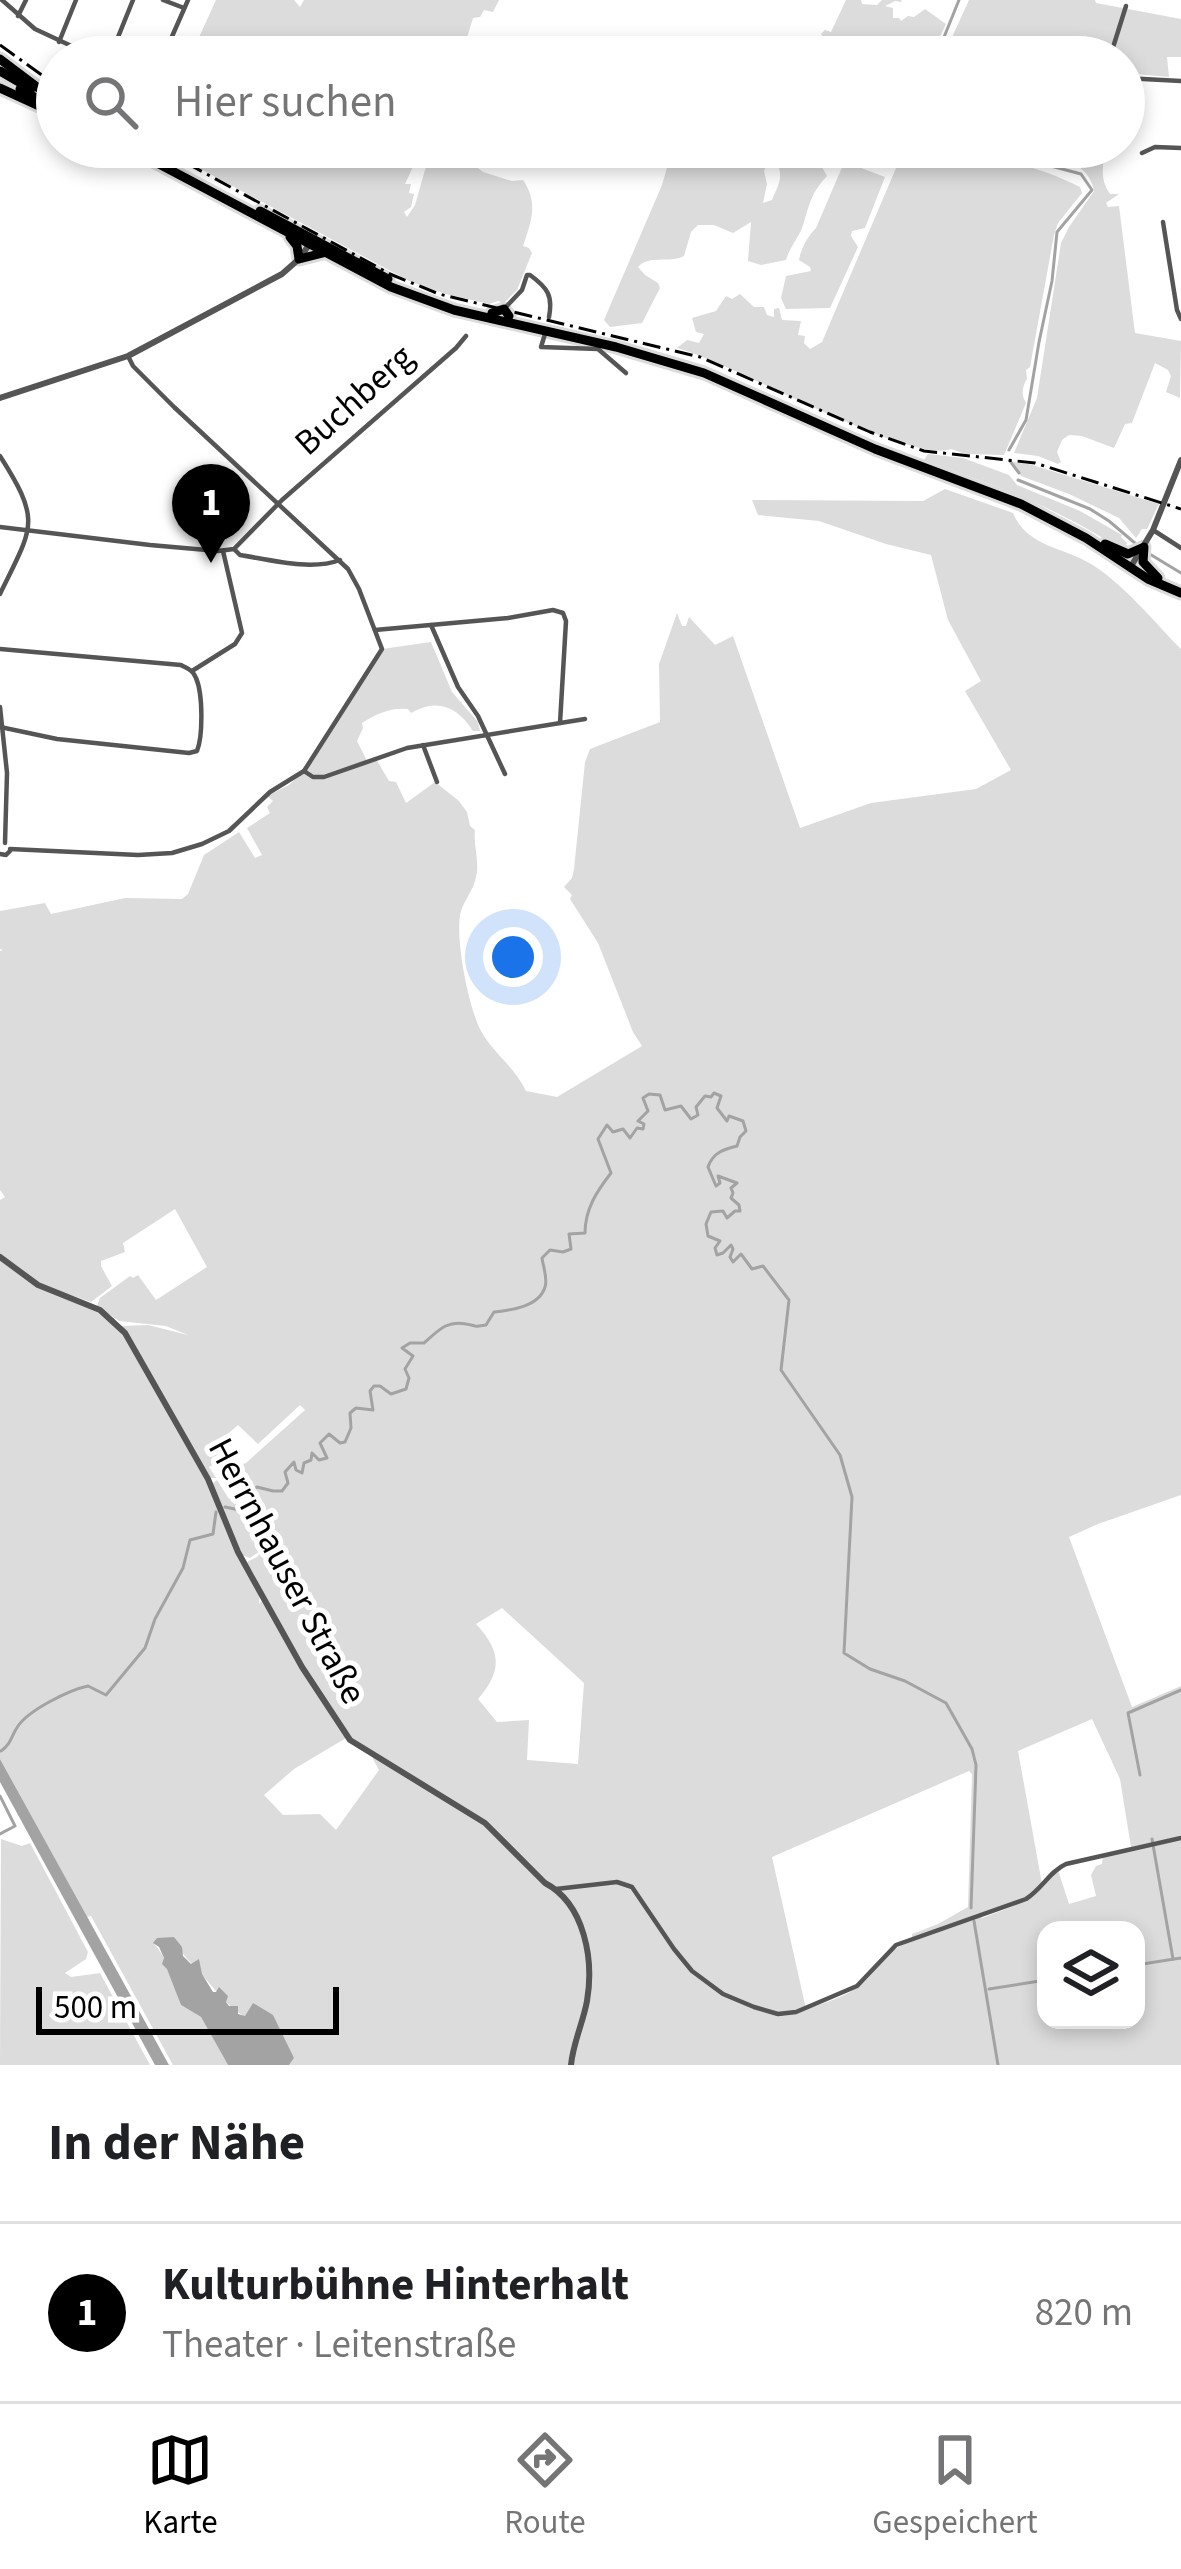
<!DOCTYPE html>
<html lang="de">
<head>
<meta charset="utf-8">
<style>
	body { margin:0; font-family:"Source Sans 3",sans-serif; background:#f2f2f2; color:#202124 }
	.controls { position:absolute; right:36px; bottom:36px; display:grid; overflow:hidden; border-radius:24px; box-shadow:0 6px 18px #0003 }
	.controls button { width:108px; height:108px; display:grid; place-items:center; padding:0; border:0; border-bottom:3px solid #e0e0e0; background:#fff; color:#202124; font:60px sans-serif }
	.scale { position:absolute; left:36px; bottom:30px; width:303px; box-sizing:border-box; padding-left:12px; border:6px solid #000; border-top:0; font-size:33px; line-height:42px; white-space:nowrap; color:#000; -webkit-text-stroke:9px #fff; paint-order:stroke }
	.you { position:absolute; left:513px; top:957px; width:42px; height:42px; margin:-30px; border:9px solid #fff; border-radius:50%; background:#1a73e8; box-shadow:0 0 0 18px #1a73e833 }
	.badge { display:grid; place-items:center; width:78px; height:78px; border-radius:50%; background:#000; color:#fff; font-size:39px; font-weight:700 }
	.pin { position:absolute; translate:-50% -99px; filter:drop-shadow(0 3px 6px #0008) }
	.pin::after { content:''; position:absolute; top:63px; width:42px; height:36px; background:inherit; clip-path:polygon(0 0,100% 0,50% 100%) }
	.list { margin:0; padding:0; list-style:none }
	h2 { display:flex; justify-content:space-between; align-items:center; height:156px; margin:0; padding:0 48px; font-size:51px }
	h2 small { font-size:39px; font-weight:400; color:#757577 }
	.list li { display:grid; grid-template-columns:78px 1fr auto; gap:36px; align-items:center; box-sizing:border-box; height:180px; padding:0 48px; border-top:3px solid #e0e0e0 }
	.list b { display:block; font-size:45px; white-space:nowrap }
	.list p { margin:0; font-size:39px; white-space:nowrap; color:#757577 }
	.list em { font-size:39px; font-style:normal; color:#757577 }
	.icon { flex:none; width:66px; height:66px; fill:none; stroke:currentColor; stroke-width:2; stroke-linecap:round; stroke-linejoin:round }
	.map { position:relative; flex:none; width:1181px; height:2065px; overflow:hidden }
	.search { position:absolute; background:#fff; box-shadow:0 6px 18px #0003; left:36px; right:36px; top:36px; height:132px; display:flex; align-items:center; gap:30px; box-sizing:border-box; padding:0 42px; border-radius:66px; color:#757577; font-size:45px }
	.sheet { height:336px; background:#fff }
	nav { display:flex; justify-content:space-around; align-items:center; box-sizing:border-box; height:168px; border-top:3px solid #e0e0e0; background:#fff; font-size:33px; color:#757577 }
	nav a { display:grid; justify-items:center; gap:6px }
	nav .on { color:#000 }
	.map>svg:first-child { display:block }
	.green { fill:#dcdcdc; fill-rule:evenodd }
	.water { fill:#a3a3a3 }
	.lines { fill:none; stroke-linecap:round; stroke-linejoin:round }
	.stream { stroke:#a3a3a3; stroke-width:3 }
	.primary-casing { stroke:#dbdbdb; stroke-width:15 }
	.minor { stroke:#555; stroke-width:4.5 }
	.tertiary { stroke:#555; stroke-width:6 }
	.primary { stroke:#000; stroke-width:9 }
	.rail { stroke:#000; stroke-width:3; stroke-dasharray:18 6 3 6; stroke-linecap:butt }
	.labels { text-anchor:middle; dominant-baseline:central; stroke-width:10; stroke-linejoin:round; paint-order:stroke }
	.street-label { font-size:36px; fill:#000; stroke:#fff }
</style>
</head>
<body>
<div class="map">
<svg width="1181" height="2065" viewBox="0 0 1181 2065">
	<rect width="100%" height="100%" fill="#fff"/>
	<g class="green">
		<polygon points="216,0 294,0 300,7 304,0 499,0 493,12 484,10 480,17 473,18 461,57 190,57"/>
		<polygon points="846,0 861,0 862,4 877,5 882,0 901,0 902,2 895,1 885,6 893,8 893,18 899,18 901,21 908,16 914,17 925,9 946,24 930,57 820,57 826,41 821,34 825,30 831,32"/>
		<polygon points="969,0 1095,0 1096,3 1181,19 1181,57 1167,57 1169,77 1124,73 1124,57 943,57"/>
		<path d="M160,147H422L405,184H411L409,193L414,194L411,207L404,212L407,217L415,205L431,149L461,155L483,172L512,181L523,180C539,203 531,222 523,246L529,248L532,253L517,290L504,303L498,301L489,304L446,294L411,282Z"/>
		<path d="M673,147H711L713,153L717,155L728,147H758L768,161L764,171L767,184L763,203L772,200C774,194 780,184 780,177C781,164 771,161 782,148H811L827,176C812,192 810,202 804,222C801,235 790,246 786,260L761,265L748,261L751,222L733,233L714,225H698L691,232L684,256C669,264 650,254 638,267L645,275L658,283L660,288L642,323L610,327L604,320L662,185Z"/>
		<path d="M905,147H994L1009,162C1031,166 1059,176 1080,187L1082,193L1058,223L1054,235L1030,367L1026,370L1027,379C1022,387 1021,395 1026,403L1004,455L966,454L951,449C911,465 733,363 677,348L687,340L699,343L704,334L696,332L692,318L716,311L726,296L732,299L740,294L754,307H764L767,315L774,317V309L779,308L782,320L801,321L798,335L805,336L804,343L810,349L822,342Z"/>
		<path d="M1029,147H1106C1103,165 1099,178 1110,194H1119L1106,203L1108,207L1119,206L1135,333L1181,341L1180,398L1166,392L1171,376L1168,370L1155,363L1132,423L1125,424L1114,448L1082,436L1069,435L1062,440L1057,452L1061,462L1058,464L1038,456L1014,453L1037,398L1061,243L1069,227L1094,191C1091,172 1075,163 1060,155C1046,157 1038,158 1029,147Z"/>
		<path d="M848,163L885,177L865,228L852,231L851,236L858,247L830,308L786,309L781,298L786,276L811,271L810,267L799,260C801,248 808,236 816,228L843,165Z"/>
		<path d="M928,454L963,458L1009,475L1017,485L1080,511L1122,535L1121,537L1127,543L1124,549L1117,547C1056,507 991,484 924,460Z"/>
		<polygon points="1013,462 1029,464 1159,504 1147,529 1142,529 1136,538 1119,518 1069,494 1021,476"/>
		<path d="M945,489L1013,513C1027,547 1064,547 1091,564C1125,585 1153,621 1181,649V1495L1098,1524L1069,1537L1132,1707L1181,1686V1836L1131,1847L1120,1779L1092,1719L1018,1751L1042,1884L1032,1895L980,1916L982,1918C1021,1903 1030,1903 1058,1870L1069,1904L1096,1896L1091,1875L1096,1866L1102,1864L1103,1856L1181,1839V2065H289L294,2058L259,2008L253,2003L245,2017C227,2006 217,1992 204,1977C190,1961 183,1958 174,1937L154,1944C166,1954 175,1988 181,2005L201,2017L228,2065H173L91,1916L87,1917L0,1759V1259L40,1288L101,1312L124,1333L204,1475L260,1594L259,1604L262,1600L346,1738L294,1769L264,1795L283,1815L320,1814L336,1830L379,1770L373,1759L375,1753L348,1735L301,1661L247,1562L257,1557L263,1549L250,1558L242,1555L212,1484L217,1480L229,1499L244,1483L234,1467L246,1463L305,1410L300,1405L258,1444L238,1425L213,1447L221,1461L209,1467L216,1478H211L122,1326L148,1325L188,1335L166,1326L119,1321L97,1306L100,1298L130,1276L133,1278L138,1275L156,1300L207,1267L175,1209L123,1243L125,1252L101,1261V1266L112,1286L91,1302L44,1286L0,1255V1200L5,1197L0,1190V951L3,950L0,949V911L45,903L51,914L125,898L182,899L188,894L204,855L239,832L255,858L262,855L247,828L270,813L267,807L273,801L267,796L289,785L304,771L382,649L431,642L452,692L478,722L480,731H473C457,706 437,698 411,713L408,709C392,707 375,714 362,723L363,728L357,741L367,761L376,759L389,781L396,782L406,803L435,782L459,801L467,812L470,826L475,830C473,845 480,861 476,877C474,889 465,899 461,911C454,936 469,1009 481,1031C493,1053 514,1066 526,1091L557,1097L642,1046L633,1032L598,943L570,899L572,895L564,887L572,878L574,869L585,762L590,749L660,722L659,664L677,613L682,626H686L689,617L715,645L733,636L800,828L871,803L976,789L1011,770L965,691L981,681L948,620L931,555L886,544L819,521L758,515L752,500L923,501ZM502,1608L584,1683L578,1764L527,1760L529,1720L497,1722L478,1699C502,1671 502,1652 476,1624ZM969,1771L972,1774L968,1907L938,1924L912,1934V1941C879,1953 883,1967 860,1985C846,1997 824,2003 806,2009L772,1857ZM1046,1930H1136V2020H1046Z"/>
		<polygon points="1,1839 22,1846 30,1843 88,1952 86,1959 65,1973 71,1977 100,1973 150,2065 0,2065"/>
	</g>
	<g class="water">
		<polygon points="0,1759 169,2065 155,2065 0,1782"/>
		<polygon points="174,1937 182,1947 183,1956 191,1964 199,1959 202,1974 213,1992 216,1992 219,1987 228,1996 226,2002 229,2006 238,2006 238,2014 245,2016 253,2003 273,2015 294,2058 289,2065 228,2065 201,2017 181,2005 167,1969 162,1964 164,1958 159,1947 153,1943 157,1938"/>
	</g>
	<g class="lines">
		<g class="stream">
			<polyline points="936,57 959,0"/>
			<polyline points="1006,147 1032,161 1081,174 1092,190 1057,232 1052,281 1039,342 1026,420 1009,450"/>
			<polyline points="1010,461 1019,473"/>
			<polyline points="1018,480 1090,509 1109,521 1136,544"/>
			<polyline points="1148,553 1181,573"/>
			<path d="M225,1507L244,1511L252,1490L257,1487L273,1491H282L288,1483L285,1472L294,1462L296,1470L302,1473L304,1463L311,1460L312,1453L319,1460L327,1458L320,1443L329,1434L340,1443L345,1442L351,1428L350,1413L356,1408L373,1410L370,1391L374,1386H380L391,1394L406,1389L409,1378L405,1369L413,1356L402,1348L410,1343H424C438,1331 446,1320 466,1324C484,1327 468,1327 486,1325L494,1312C511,1310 539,1307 545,1287C548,1279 543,1266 542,1258L550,1250L563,1252L571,1249L569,1234L585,1233C585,1209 597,1191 611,1173L598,1139L607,1125L613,1132L623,1129L630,1138L637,1128L643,1129L644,1124L638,1121L648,1111L643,1098L649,1094L660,1095L665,1110L681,1106L691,1119L698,1115L696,1107L705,1096L711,1097L714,1093L721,1096L717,1108L727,1121L729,1116L743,1121L746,1131L740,1137L737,1146C725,1149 713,1152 708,1167L716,1186L720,1183L718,1176L737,1183L731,1188L733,1193L731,1198L739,1205L740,1211H735L727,1218L723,1211L711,1212L706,1224L708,1236L720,1241L715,1248L717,1255L723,1253L731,1245L733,1249L730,1257L733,1262L741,1254L752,1269L763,1266L789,1300L781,1370L840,1455L852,1497L844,1653L870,1669L905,1681L946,1703L972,1749L976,1765L975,1795L971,1908"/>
			<path d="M1,1751C12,1743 11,1736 18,1726C29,1710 69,1690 88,1686L106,1695L145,1648L155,1619L183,1568L190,1540L213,1534L216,1512"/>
			<polyline points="1140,1775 1128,1713 1181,1690"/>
			<polyline points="0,1796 15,1826 0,1834"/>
			<polyline points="1152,1839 1173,1959"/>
			<polyline points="974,1921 998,2065"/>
			<polyline points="1136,1965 1181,1958"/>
			<polyline points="989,1989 1046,1980"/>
		</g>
		<defs>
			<g id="primary">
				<polyline points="0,59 57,102"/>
				<polyline points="0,71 31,89"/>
				<polyline points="0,88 39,106"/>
				<polyline points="20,89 57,110"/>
				<polyline points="127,147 391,287 454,310 616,347 704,373 875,449 1021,504 1086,538 1148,579 1181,593"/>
				<polyline points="260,211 388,279"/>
				<polyline points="290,237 297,246 299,259 323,253"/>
				<polyline points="492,313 504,309 509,316"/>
				<polyline points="1105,544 1128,554 1144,547 1143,562 1158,578"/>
			</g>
		</defs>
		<use href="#primary" class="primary-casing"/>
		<g class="minor">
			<polyline points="2,0 35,29 95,57"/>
			<polyline points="163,0 184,8"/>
			<polyline points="18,16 26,0"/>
			<polyline points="59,42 76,0"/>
			<polyline points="110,57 133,0"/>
			<polyline points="163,57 188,0"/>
			<polyline points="1110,57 1126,6"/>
			<polyline points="1124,78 1181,81"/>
			<polyline points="1142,153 1155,147 1181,148"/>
			<polyline points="1163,222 1177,310 1181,319"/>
			<path d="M504,309L522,290L527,275H530C548,288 553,296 549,317"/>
			<polyline points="545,334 541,347 598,349 626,373"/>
			<path d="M0,456C42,522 33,526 0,594"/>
			<polyline points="0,527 150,545 218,551 234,549 282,500 456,348 466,336"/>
			<polyline points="1153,530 1181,548"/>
			<path d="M235,550L240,555C271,560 311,571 340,560"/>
			<polyline points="431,625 458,687 478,716 505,774"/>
			<polyline points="375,630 508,618 553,610 563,613 566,621 560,723"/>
			<path d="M0,649L181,665C188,669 193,670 196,678C203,694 203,736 197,751L189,753L57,739L0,727"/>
			<polyline points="192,671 235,644 242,633 223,551"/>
			<polyline points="0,707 7,773 5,843"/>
			<polyline points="423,745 437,782"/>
			<polyline points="304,771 313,777 324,777 407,748 585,719"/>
			<polyline points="10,849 138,855 172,853 202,844 229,831 270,792 304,771 382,649 359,589 348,569 174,407 133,366 128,356"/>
			<polyline points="0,854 6,855 10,851"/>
			<path d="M556,1889L617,1882L632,1887L674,1949L692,1971L723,1994L754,2007L778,2014L796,2012L857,1986L896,1945L1026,1899C1042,1889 1050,1871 1066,1864L1181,1838"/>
		</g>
		<g class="tertiary">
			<polyline points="0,398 128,356 282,274 299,259 311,242"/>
			<polyline points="1130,568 1153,530 1181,460"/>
			<path d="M0,1257L38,1285L100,1310L125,1333L208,1479L238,1552L254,1581L302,1667L350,1740L485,1823L545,1883C585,1904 594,1960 587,2001C583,2023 573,2043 571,2065"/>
		</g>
		<use href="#primary" class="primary"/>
		<g class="rail">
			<polyline points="0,45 57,86"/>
			<polyline points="157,147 390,274 439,294 700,357 870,432 924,451 1035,463 1181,509"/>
		</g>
	</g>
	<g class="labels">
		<g class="street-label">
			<text transform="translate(354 400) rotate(-42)">Buchberg</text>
			<text transform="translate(287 1571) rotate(62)">Herrnhauser Straße</text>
		</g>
	</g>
</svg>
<div class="controls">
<button><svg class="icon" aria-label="layers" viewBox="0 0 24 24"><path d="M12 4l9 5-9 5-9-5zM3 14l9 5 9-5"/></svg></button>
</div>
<div class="scale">500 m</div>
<div class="you"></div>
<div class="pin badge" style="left:211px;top:563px">1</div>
<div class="search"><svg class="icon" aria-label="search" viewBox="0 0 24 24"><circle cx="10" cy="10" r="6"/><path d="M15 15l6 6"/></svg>Hier suchen</div>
</div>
<section class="sheet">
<h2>In der Nähe<small></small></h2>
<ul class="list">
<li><span class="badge">1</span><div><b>Kulturbühne Hinterhalt</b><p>Theater · Leitenstraße</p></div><em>820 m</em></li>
</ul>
</section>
<nav>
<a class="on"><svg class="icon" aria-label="map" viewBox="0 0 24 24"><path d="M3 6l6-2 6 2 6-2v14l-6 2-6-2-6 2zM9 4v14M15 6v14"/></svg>Karte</a>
<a><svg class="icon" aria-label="directions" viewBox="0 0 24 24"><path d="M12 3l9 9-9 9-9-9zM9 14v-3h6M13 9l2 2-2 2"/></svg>Route</a>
<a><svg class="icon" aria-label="saved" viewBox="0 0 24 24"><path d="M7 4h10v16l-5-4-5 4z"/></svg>Gespeichert</a>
</nav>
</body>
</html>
